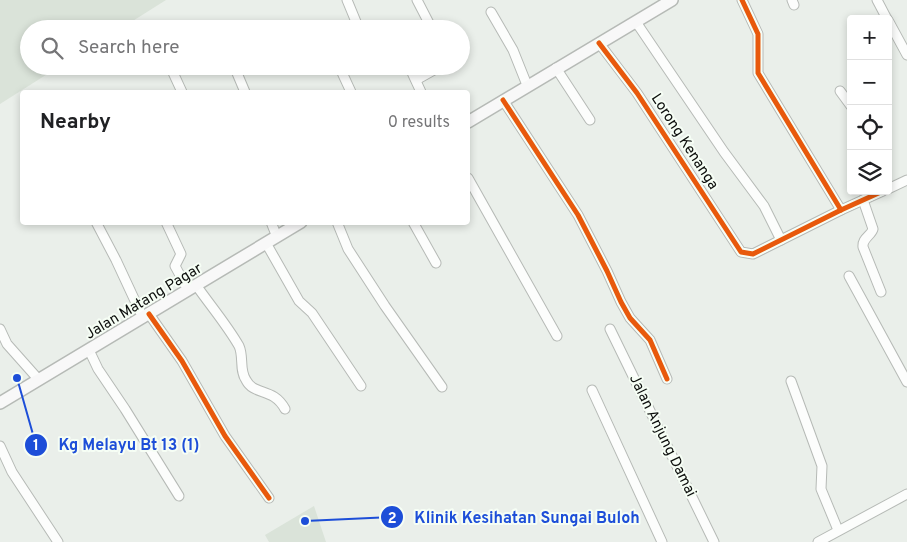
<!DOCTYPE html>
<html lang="en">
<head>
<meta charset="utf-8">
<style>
	body { margin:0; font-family:Overpass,sans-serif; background:#f2f2f2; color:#202124 }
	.controls { position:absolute; right:15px; top:15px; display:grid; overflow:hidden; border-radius:5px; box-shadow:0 2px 8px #0003 }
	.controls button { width:45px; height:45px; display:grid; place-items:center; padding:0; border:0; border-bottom:1px solid #e0e0e0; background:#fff; color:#202124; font:25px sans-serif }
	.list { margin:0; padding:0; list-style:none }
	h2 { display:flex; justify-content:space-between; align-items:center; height:65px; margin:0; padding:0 20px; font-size:21px }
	h2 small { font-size:16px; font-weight:400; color:#757577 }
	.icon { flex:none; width:28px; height:28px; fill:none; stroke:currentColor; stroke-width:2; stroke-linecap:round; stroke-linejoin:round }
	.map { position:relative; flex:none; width:907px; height:542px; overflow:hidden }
	.search { position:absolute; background:#fff; box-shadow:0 2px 8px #0003; left:20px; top:20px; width:450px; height:55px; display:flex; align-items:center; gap:12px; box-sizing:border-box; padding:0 18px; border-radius:28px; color:#757577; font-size:19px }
	.panel { position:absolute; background:#fff; box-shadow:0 2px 8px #0003; left:20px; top:90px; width:450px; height:135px; border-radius:5px }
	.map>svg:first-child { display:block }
	.built { fill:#dae3d9 }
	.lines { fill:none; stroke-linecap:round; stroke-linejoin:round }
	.minor-casing { stroke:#b6bab6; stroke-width:11 }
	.secondary-casing { stroke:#b6bab6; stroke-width:14 }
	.minor { stroke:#fcfdfc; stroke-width:9 }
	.secondary { stroke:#f8f8f8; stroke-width:11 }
	.cycleway-casing { stroke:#f6fef5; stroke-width:8 }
	.cycleway { stroke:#e8590c; stroke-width:5 }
	.labels { text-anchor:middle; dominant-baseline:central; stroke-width:4; stroke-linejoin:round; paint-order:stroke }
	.street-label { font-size:15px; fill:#0c0e0c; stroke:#f6fef5 }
	.leader { fill:none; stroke:#1d4ed8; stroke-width:2 }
	.callout-dot { fill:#1d4ed8; stroke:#f6fef5; stroke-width:2 }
	.mark-label { font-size:15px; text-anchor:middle; font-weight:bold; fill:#fff }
	.callout-label { font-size:16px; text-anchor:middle; font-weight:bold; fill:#1d4ed8; stroke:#f6fef5; stroke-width:4; stroke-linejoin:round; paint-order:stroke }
</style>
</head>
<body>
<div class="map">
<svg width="907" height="542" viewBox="0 0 907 542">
	<rect width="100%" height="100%" fill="#eaefea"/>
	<g class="built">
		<polygon points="0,0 166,0 120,29 29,29 29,66 60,66 0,104"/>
		<polygon points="314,506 326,542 269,542 265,535"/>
	</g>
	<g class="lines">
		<defs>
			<g id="minor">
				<polyline points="347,0 359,29"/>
				<polyline points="417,0 432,29"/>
				<polyline points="742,0 758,34 758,73 841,210"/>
				<polyline points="792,0 794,5"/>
				<polyline points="877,0 887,19"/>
				<polyline points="491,12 513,50 527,85"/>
				<polyline points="888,20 907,55"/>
				<polyline points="636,22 724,152 764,206 781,240"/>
				<polyline points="599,43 637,93 741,252 753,254 841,210 883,191"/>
				<polyline points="170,66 182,92"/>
				<polyline points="234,66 245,92"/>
				<polyline points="339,66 351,92"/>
				<polyline points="409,66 421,92"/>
				<polyline points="556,68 590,120"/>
				<polyline points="416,80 441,66"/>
				<polyline points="840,91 851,106"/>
				<polyline points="503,100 578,215 607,271 621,302 630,318 650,340 667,379"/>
				<polyline points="468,178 557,336"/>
				<polyline points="888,189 907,180"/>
				<path d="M863,200L873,229C871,236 862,238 863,247L881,292"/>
				<polyline points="96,222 116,260 143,318"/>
				<polyline points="166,222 181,254 175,266 188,290"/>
				<polyline points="271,222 277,237"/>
				<polyline points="337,222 348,249 385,306 442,387"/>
				<polyline points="413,222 436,263"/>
				<polyline points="266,243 299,301 312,313 361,386"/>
				<polyline points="849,276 907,382"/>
				<path d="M196,285C210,305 227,325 239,346C244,357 239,370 246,380C254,396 273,387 285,409"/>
				<polyline points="149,314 182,361 225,436 269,498"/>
				<polyline points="0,329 7,344 39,380"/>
				<polyline points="610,329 714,542"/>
				<polyline points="89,350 98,369 125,409 179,496"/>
				<polyline points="791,381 822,466 821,489 838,530"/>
				<polyline points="592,390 662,542"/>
				<polyline points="0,446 12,472 58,542"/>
				<polyline points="818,542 907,494"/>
			</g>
			<g id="secondary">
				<polyline points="468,122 672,0"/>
				<polyline points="0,403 301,222"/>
			</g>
		</defs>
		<use href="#minor" class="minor-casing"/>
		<use href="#secondary" class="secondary-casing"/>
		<use href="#minor" class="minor"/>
		<use href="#secondary" class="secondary"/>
		<defs>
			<g id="cycleway">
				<polyline points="742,0 758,34 758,73 841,210"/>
				<polyline points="599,43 637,93 741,252 753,254 841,210 883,191"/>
				<polyline points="503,100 578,215 607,271 621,302 630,318 650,340 667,379"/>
				<polyline points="149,314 182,361 225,436 269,498"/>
			</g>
		</defs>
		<use href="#cycleway" class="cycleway-casing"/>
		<use href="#cycleway" class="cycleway"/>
	</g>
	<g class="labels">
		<g class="street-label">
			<text transform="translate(684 142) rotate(57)">Lorong Kenanga</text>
			<text transform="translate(144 302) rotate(-31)">Jalan Matang Pagar</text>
			<text transform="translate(662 436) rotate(64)">Jalan Anjung Damai</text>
		</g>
	</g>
	<path class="leader" d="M17 378L36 445M305 521L392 517"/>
	<g class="callout-dot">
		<circle cx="17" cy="378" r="5"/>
		<circle cx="305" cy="521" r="5"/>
		<circle cx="36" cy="445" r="12"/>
		<circle cx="392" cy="517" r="12"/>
	</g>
	<g class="mark-label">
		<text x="36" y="450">1</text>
		<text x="392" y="523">2</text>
	</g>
	<g class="callout-label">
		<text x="129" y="450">Kg Melayu Bt 13 (1)</text>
		<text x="527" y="523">Klinik Kesihatan Sungai Buloh</text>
	</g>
</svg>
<div class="controls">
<button>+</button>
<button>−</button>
<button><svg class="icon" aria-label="locate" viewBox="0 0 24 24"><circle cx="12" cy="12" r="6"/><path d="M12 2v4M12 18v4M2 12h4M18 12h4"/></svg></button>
<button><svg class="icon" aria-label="layers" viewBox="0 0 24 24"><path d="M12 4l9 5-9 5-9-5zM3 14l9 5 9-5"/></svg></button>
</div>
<div class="search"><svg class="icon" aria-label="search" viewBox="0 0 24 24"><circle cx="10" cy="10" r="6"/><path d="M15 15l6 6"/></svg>Search here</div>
<section class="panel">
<h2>Nearby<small>0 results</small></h2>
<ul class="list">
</ul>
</section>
</div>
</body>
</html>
